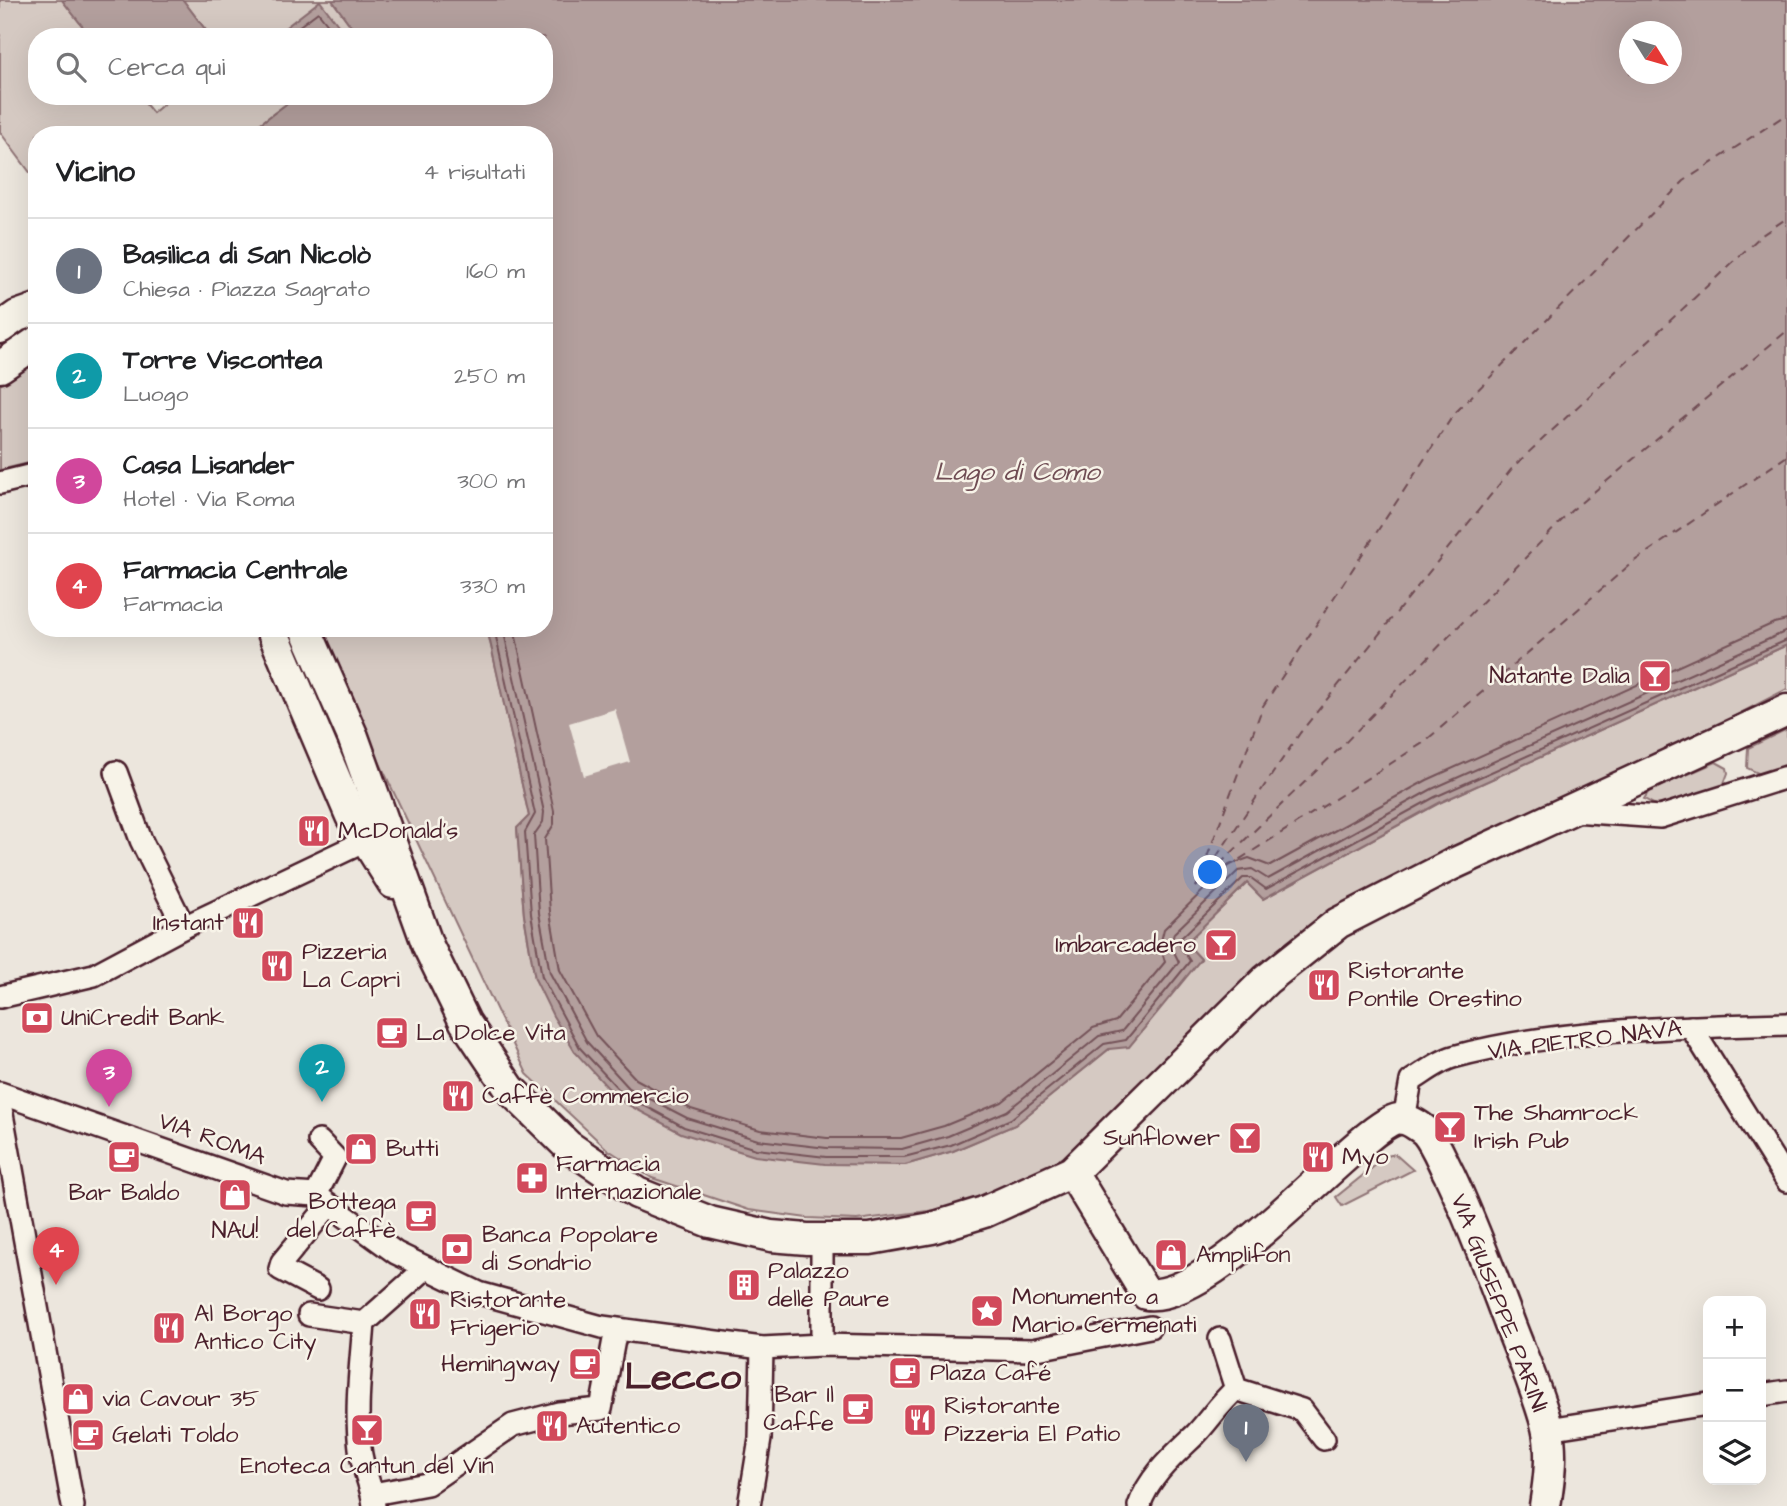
<!DOCTYPE html>
<html lang="it">
<head>
<meta charset="utf-8">
<style>
	body { margin:0; font-family:"Architects Daughter",sans-serif; background:#f2f2f2; color:#202124 }
	.controls { position:absolute; right:21px; bottom:21px; display:grid; overflow:hidden; border-radius:14px; box-shadow:0 7px 28px #0002 }
	.controls button { width:63px; height:63px; display:grid; place-items:center; padding:0; border:0; border-bottom:2px solid #e0e0e0; background:#fff; color:#202124; font:35px sans-serif }
	.compass { position:absolute; left:1619px; top:21px; width:63px; height:63px; border-radius:50%; background:#fff; box-shadow:0 7px 28px #0002; rotate:127deg }
	.you { position:absolute; left:1211px; top:873px; width:24px; height:24px; margin:-18px; border:5px solid #fff; border-radius:50%; background:#1a73e8; box-shadow:0 0 0 10px #1a73e833 }
	.badge { display:grid; place-items:center; width:46px; height:46px; border-radius:50%; background:#d1495b; color:#fff; font-size:23px; font-weight:700 }
	.pin { position:absolute; translate:-50% -58px; filter:drop-shadow(0 2px 4px #0008) }
	.pin::after { content:''; position:absolute; top:37px; width:24px; height:21px; background:inherit; clip-path:polygon(0 0,100% 0,50% 100%) }
	.list { margin:0; padding:0; list-style:none }
	h2 { display:flex; justify-content:space-between; align-items:center; height:91px; margin:0; padding:0 28px; font-size:30px }
	h2 small { font-size:23px; font-weight:400; color:#757577 }
	.list li { display:grid; grid-template-columns:46px 1fr auto; gap:21px; align-items:center; box-sizing:border-box; height:105px; padding:0 28px; border-top:2px solid #e0e0e0 }
	.list b { display:block; font-size:26px; white-space:nowrap }
	.list p { margin:0; font-size:23px; white-space:nowrap; color:#757577 }
	.list em { font-size:23px; font-style:normal; color:#757577 }
	.icon { flex:none; width:38px; height:38px; fill:none; stroke:currentColor; stroke-width:2; stroke-linecap:round; stroke-linejoin:round }
	.map { position:relative; flex:none; width:1787px; height:1506px; overflow:hidden }
	.search { position:absolute; background:#fff; box-shadow:0 7px 28px #0002; left:28px; top:28px; width:525px; height:77px; display:flex; align-items:center; gap:18px; box-sizing:border-box; padding:0 24px; border-radius:28px; color:#757577; font-size:26px }
	.panel { position:absolute; background:#fff; box-shadow:0 7px 28px #0002; left:28px; top:126px; width:525px; height:511px; border-radius:28px }
	.map>svg:first-child { display:block }
	.green { fill:#d5c9c2; stroke:#907476; stroke-width:2 }
	.water { fill:#b39f9d; stroke:#896c6f; stroke-width:2; fill-rule:evenodd }
	.pier { fill:#ece6dd }
	.lines { fill:none; stroke-linecap:round; stroke-linejoin:round }
	.shore { stroke:#745259; stroke-width:2 }
	.ferry { stroke:#6f4c53; stroke-width:2; stroke-dasharray:9 7; stroke-linecap:butt }
	.street-casing { stroke:#4a1f2b; stroke-width:26 }
	.secondary-casing { stroke:#4a1f2b; stroke-width:35 }
	.street { stroke:#f7f3e8; stroke-width:21 }
	.secondary { stroke:#f7f3e8; stroke-width:30 }
	.labels { text-anchor:middle; dominant-baseline:central; stroke-width:5; stroke-linejoin:round; paint-order:stroke }
	.poi-label { font-size:24px; fill:#4a1f2b; stroke:#f7f3e8; text-anchor:start }
	.street-label { font-size:24px; fill:#4a1f2b; stroke:#f7f3e8 }
	.water-label { font-size:26px; font-style:italic; fill:#6f4c53; stroke:#f7f3e8 }
	.town-label { font-size:38px; font-weight:bold; fill:#4a1f2b; stroke:#f7f3e8 }
</style>
</head>
<body>
<div class="map">
<svg width="1787" height="1506" viewBox="0 0 1787 1506">
	<rect width="100%" height="100%" fill="#ece6dd"/>
	<filter id="ink" filterUnits="userSpaceOnUse"><feTurbulence type="fractalNoise" baseFrequency=".0143" numOctaves="2"/><feDisplacementMap in="SourceGraphic" scale="14" xChannelSelector="R" yChannelSelector="G"/><feConvolveMatrix kernelMatrix="1 2 1 2 8 2 1 2 1" color-interpolation-filters="sRGB"/></filter>
	<g filter="url(#ink)">
		<g class="green">
			<polygon points="0,0 62,0 91,37 37,37 37,96 139,96 153,113 173,96 297,96 245,135 37,135 37,182 0,132"/>
			<polygon points="183,0 332,0 359,37 211,37"/>
			<polygon points="37,358 37,461 0,470 0,385"/>
			<polygon points="316,628 487,628 529,816 517,829 524,915 535,979 575,1052 905,1165 953,1151 1015,1125 1109,1049 1201,959 1186,943 1247,883 1263,899 1439,803 1787,645 1787,689 1294,944 1080,1154 991,1203 857,1220 807,1218 749,1210 652,1178 607,1149 527,1074"/>
			<polygon points="1787,729 1787,768 1762,775 1747,768 1748,748"/>
			<polygon points="1716,762 1727,768 1728,773 1723,786 1657,806 1644,799 1649,791"/>
			<polygon points="1395,1154 1413,1170 1342,1206 1336,1197 1387,1156"/>
		</g>
		<g class="water">
			<polygon points="62,0 183,0 211,37 91,37"/>
			<path d="M332,0H1787V645L1439,803L1263,899L1247,883L1186,943L1201,959L1129,1047L1109,1049L1015,1125L953,1151L905,1165L825,1164L755,1156L681,1133L619,1100L575,1052L553,1016L535,979L524,915L517,828L529,816L487,628H544V135H245L297,96H544V37H359ZM1630,32H1672V74H1630Z"/>
			<polygon points="320,1 347,37 273,37"/>
		</g>
		<polygon class="pier" points="615,709 630,762 584,776 569,723"/>
		<g class="lines">
			<g class="shore">
				<polyline points="285,37 318,12 338,37"/>
				<polyline points="494,628 535,814 525,832 531,914 542,977 580,1048 623,1094 684,1127 756,1149 826,1157 904,1157 951,1145 1011,1119 1104,1044 1126,1040 1190,961 1180,946 1181,938 1243,878 1251,878 1266,889 1435,797 1787,640"/>
				<polyline points="503,628 544,812 543,822 534,835 539,913 550,973 587,1042 629,1088 687,1118 758,1140 827,1148 902,1149 948,1136 1007,1111 1099,1036 1122,1031 1179,962 1171,946 1174,933 1238,871 1252,869 1268,879 1432,789 1787,631"/>
				<polyline points="514,628 554,811 554,824 545,839 550,912 560,970 596,1036 636,1079 691,1109 760,1130 827,1138 901,1138 944,1126 1002,1102 1093,1028 1116,1021 1165,962 1160,945 1164,929 1229,865 1249,858 1270,866 1427,780 1774,623 1787,620"/>
			</g>
			<g class="ferry">
				<polyline points="1198,884 1300,733 1514,466 1762,235 1787,218"/>
				<polyline points="1199,885 1423,743 1633,562 1787,456"/>
				<polyline points="1196,887 1263,706 1454,414 1684,181 1787,114"/>
				<polyline points="1196,887 1339,749 1571,511 1787,331"/>
			</g>
			<defs>
				<g id="street">
					<polyline points="0,483 37,474"/>
					<polyline points="116,772 141,840 184,927"/>
					<polyline points="1573,811 1660,817 1787,777"/>
					<polyline points="0,997 94,975 184,927 378,835"/>
					<polyline points="1691,1027 1787,1181"/>
					<polyline points="0,1093 286,1193 316,1195 396,1253 479,1293 602,1327 762,1348 822,1345 1032,1350 1150,1327"/>
					<polyline points="0,1103 73,1506"/>
					<path d="M1404,1119L1411,1081C1424,1073 1439,1061 1453,1057C1554,1029 1682,1027 1787,1024"/>
					<polyline points="316,1195 335,1158 319,1141"/>
					<polyline points="318,1289 280,1269 282,1262 329,1205"/>
					<polyline points="309,1315 364,1323"/>
					<polyline points="1220,1339 1236,1389 1302,1410 1324,1439"/>
					<polyline points="822,1345 822,1240"/>
					<polyline points="1761,1395 1787,1391"/>
					<polyline points="1548,1429 1708,1404"/>
					<polyline points="373,1494 427,1484 513,1425 559,1413 601,1409 616,1329"/>
					<path d="M374,1506C372,1485 362,1469 360,1448C355,1407 361,1364 364,1323L425,1269"/>
					<polyline points="749,1506 760,1439 762,1348"/>
					<path d="M1139,1506C1149,1476 1174,1455 1196,1434C1210,1419 1220,1403 1236,1389"/>
				</g>
				<g id="secondary">
					<polyline points="0,328 17,316 37,309"/>
					<polyline points="0,367 37,342"/>
					<polyline points="271,628 351,816 393,883"/>
					<polyline points="305,628 353,737 428,946 465,1022 510,1089 568,1146 637,1193 710,1222 771,1236 807,1239 870,1239 932,1228 984,1212 1072,1172 1266,980 1338,923 1451,865 1787,710"/>
					<path d="M1072,1172L1146,1294C1218,1304 1371,1110 1403,1119C1410,1120 1422,1128 1426,1132C1436,1144 1442,1161 1449,1174C1472,1222 1490,1272 1509,1322C1522,1357 1538,1391 1547,1427C1553,1452 1549,1481 1545,1506"/>
				</g>
			</defs>
			<use href="#street" class="street-casing"/>
			<use href="#secondary" class="secondary-casing"/>
			<use href="#street" class="street"/>
			<use href="#secondary" class="secondary"/>
		</g>
	</g>
	<defs>
		<symbol id="bar-square" viewBox="-11 -11 22 22"><rect x="-9" y="-9" width="18" height="18" rx="4" fill="#d1495b" stroke="#f7f3e8"/><path d="M-6-5H6L.8 .8V4.5H3.5V6h-7V4.5H-.8V.8Z" fill="#fff"/></symbol>
		<symbol id="restaurant-square" viewBox="-11 -11 22 22"><rect x="-9" y="-9" width="18" height="18" rx="4" fill="#d1495b" stroke="#f7f3e8"/><path d="M-5-6h1v4h1v-4h1v4h1v-4h1v5L-1.5 .5V6h-2V.5L-5-1ZM5-6V6H3V1.5H1.5Q1.5-4 5-6Z" fill="#fff"/></symbol>
		<symbol id="bank-square" viewBox="-11 -11 22 22"><rect x="-9" y="-9" width="18" height="18" rx="4" fill="#d1495b" stroke="#f7f3e8"/><path d="M-6-4H6V4H-6ZM0-2.3a2.3 2.3 0 1 0 0 4.6a2.3 2.3 0 1 0 0-4.6Z" fill="#fff"/></symbol>
		<symbol id="cafe-square" viewBox="-11 -11 22 22"><rect x="-9" y="-9" width="18" height="18" rx="4" fill="#d1495b" stroke="#f7f3e8"/><path d="M-5.5-4.5H6V0H3Q3 3.5 0 3.5H-2.5Q-5.5 3.5-5.5 0ZM3-3.2v2h1.7v-2ZM-6 4.5H4V6H-6Z" fill="#fff"/></symbol>
		<symbol id="shop-square" viewBox="-11 -11 22 22"><rect x="-9" y="-9" width="18" height="18" rx="4" fill="#d1495b" stroke="#f7f3e8"/><path d="M-5-2.5h2.3a2.7 3.5 0 0 1 5.4 0H5L5.5 6h-11ZM-1.5-2.5h3a1.5 2.3 0 0 0-3 0Z" fill="#fff"/></symbol>
		<symbol id="pharmacy-square" viewBox="-11 -11 22 22"><rect x="-9" y="-9" width="18" height="18" rx="4" fill="#d1495b" stroke="#f7f3e8"/><path d="M-2-6h4v4h4v4h-4v4h-4v-4h-4v-4h4Z" fill="#fff"/></symbol>
		<symbol id="building-square" viewBox="-11 -11 22 22"><rect x="-9" y="-9" width="18" height="18" rx="4" fill="#d1495b" stroke="#f7f3e8"/><path d="M-4-6H4V6H1V3H-1V6H-4ZM-2.5-4.3h1.7v1.8h-1.7ZM.8-4.3h1.7v1.8H.8ZM-2.5-1h1.7V.8h-1.7ZM.8-1h1.7V.8H.8Z" fill="#fff"/></symbol>
		<symbol id="sight-square" viewBox="-11 -11 22 22"><rect x="-9" y="-9" width="18" height="18" rx="4" fill="#d1495b" stroke="#f7f3e8"/><path d="M0-6L1.8-2.2L6-1.7L2.9 1.2L3.7 5.4L0 3.3L-3.7 5.4L-2.9 1.2L-6-1.7L-1.8-2.2Z" fill="#fff"/></symbol>
	</defs>
	<g fill-rule="evenodd">
		<use href="#bar-square" x="1636" y="657" width="38" height="38"/>
		<use href="#restaurant-square" x="295" y="812" width="38" height="38"/>
		<use href="#restaurant-square" x="229" y="904" width="38" height="38"/>
		<use href="#bar-square" x="1202" y="926" width="38" height="38"/>
		<use href="#restaurant-square" x="258" y="947" width="38" height="38"/>
		<use href="#restaurant-square" x="1305" y="966" width="38" height="38"/>
		<use href="#bank-square" x="18" y="999" width="38" height="38"/>
		<use href="#cafe-square" x="373" y="1014" width="38" height="38"/>
		<use href="#restaurant-square" x="439" y="1077" width="38" height="38"/>
		<use href="#bar-square" x="1431" y="1108" width="38" height="38"/>
		<use href="#bar-square" x="1226" y="1119" width="38" height="38"/>
		<use href="#shop-square" x="342" y="1130" width="38" height="38"/>
		<use href="#cafe-square" x="105" y="1138" width="38" height="38"/>
		<use href="#restaurant-square" x="1299" y="1138" width="38" height="38"/>
		<use href="#pharmacy-square" x="513" y="1159" width="38" height="38"/>
		<use href="#shop-square" x="216" y="1176" width="38" height="38"/>
		<use href="#cafe-square" x="402" y="1197" width="38" height="38"/>
		<use href="#bank-square" x="438" y="1230" width="38" height="38"/>
		<use href="#shop-square" x="1152" y="1236" width="38" height="38"/>
		<use href="#building-square" x="725" y="1266" width="38" height="38"/>
		<use href="#sight-square" x="968" y="1292" width="38" height="38"/>
		<use href="#restaurant-square" x="406" y="1295" width="38" height="38"/>
		<use href="#restaurant-square" x="150" y="1309" width="38" height="38"/>
		<use href="#cafe-square" x="566" y="1345" width="38" height="38"/>
		<use href="#cafe-square" x="886" y="1354" width="38" height="38"/>
		<use href="#shop-square" x="59" y="1380" width="38" height="38"/>
		<use href="#cafe-square" x="839" y="1390" width="38" height="38"/>
		<use href="#restaurant-square" x="901" y="1401" width="38" height="38"/>
		<use href="#restaurant-square" x="533" y="1407" width="38" height="38"/>
		<use href="#bar-square" x="348" y="1411" width="38" height="38"/>
		<use href="#cafe-square" x="69" y="1416" width="38" height="38"/>
	</g>
	<g class="labels">
		<g class="poi-label">
			<text x="1630" y="676" text-anchor="end">Natante Dalia</text>
			<text x="338" y="831">McDonald's</text>
			<text x="224" y="923" text-anchor="end">Instant</text>
			<text x="1196" y="945" text-anchor="end">Imbarcadero</text>
			<text x="302" y="952">Pizzeria<tspan x="302" dy="28">La Capri</tspan></text>
			<text x="1348" y="971">Ristorante<tspan x="1348" dy="28">Pontile Orestino</tspan></text>
			<text x="61" y="1018">UniCredit Bank</text>
			<text x="416" y="1033">La Dolce Vita</text>
			<text x="482" y="1096">Caffè Commercio</text>
			<text x="1474" y="1113">The Shamrock<tspan x="1474" dy="28">Irish Pub</tspan></text>
			<text x="1220" y="1138" text-anchor="end">Sunflower</text>
			<text x="386" y="1149">Butti</text>
			<text x="1342" y="1157">Myo</text>
			<text x="556" y="1164">Farmacia<tspan x="556" dy="28">Internazionale</tspan></text>
			<text x="124" y="1193" text-anchor="middle">Bar Baldo</text>
			<text x="396" y="1202" text-anchor="end">Bottega<tspan x="396" dy="28">del Caffè</tspan></text>
			<text x="235" y="1231" text-anchor="middle">NAU!</text>
			<text x="482" y="1235">Banca Popolare<tspan x="482" dy="28">di Sondrio</tspan></text>
			<text x="1196" y="1255">Amplifon</text>
			<text x="768" y="1271">Palazzo<tspan x="768" dy="28">delle Paure</tspan></text>
			<text x="1012" y="1297">Monumento a<tspan x="1012" dy="28">Mario Cermenati</tspan></text>
			<text x="450" y="1300">Ristorante<tspan x="450" dy="28">Frigerio</tspan></text>
			<text x="194" y="1314">Al Borgo<tspan x="194" dy="28">Antico City</tspan></text>
			<text x="560" y="1364" text-anchor="end">Hemingway</text>
			<text x="930" y="1373">Plaza Café</text>
			<text x="834" y="1395" text-anchor="end">Bar Il<tspan x="834" dy="28">Caffe</tspan></text>
			<text x="102" y="1399">via Cavour 35</text>
			<text x="944" y="1406">Ristorante<tspan x="944" dy="28">Pizzeria El Patio</tspan></text>
			<text x="576" y="1426">Autentico</text>
			<text x="112" y="1435">Gelati Toldo</text>
			<text x="367" y="1466" text-anchor="middle">Enoteca Cantun del Vin</text>
		</g>
		<g class="street-label">
			<text transform="translate(1585 1040) rotate(-7)">VIA PIETRO NAVA</text>
			<text transform="translate(212 1139) rotate(20)">VIA ROMA</text>
			<text transform="translate(1499 1303) rotate(69)">VIA GIUSEPPE PARINI</text>
		</g>
		<g class="water-label">
			<text x="1017" y="472">Lago di Como</text>
		</g>
		<g class="town-label">
			<text x="683" y="1378">Lecco</text>
		</g>
	</g>
</svg>
<div class="controls">
<button>+</button>
<button>−</button>
<button><svg class="icon" aria-label="layers" viewBox="0 0 24 24"><path d="M12 4l9 5-9 5-9-5zM3 14l9 5 9-5"/></svg></button>
</div>
<svg class="compass" viewBox="-18 -18 36 36"><path d="M0-13l5 13h-10z" fill="#e53935"/><path d="M0 13l5-13h-10z" fill="#757577"/></svg>
<div class="you"></div>
<div class="pin badge" style="left:1246px;top:1462px;background:#6b7280">1</div>
<div class="pin badge" style="left:322px;top:1102px;background:#0f9aa8">2</div>
<div class="pin badge" style="left:109px;top:1107px;background:#d1479c">3</div>
<div class="pin badge" style="left:56px;top:1285px;background:#e0444e">4</div>
<div class="search"><svg class="icon" aria-label="search" viewBox="0 0 24 24"><circle cx="10" cy="10" r="6"/><path d="M15 15l6 6"/></svg>Cerca qui</div>
<section class="panel">
<h2>Vicino<small>4 risultati</small></h2>
<ul class="list">
<li><span class="badge" style="background:#6b7280">1</span><div><b>Basilica di San Nicolò</b><p>Chiesa · Piazza Sagrato</p></div><em>160 m</em></li>
<li><span class="badge" style="background:#0f9aa8">2</span><div><b>Torre Viscontea</b><p>Luogo</p></div><em>250 m</em></li>
<li><span class="badge" style="background:#d1479c">3</span><div><b>Casa Lisander</b><p>Hotel · Via Roma</p></div><em>300 m</em></li>
<li><span class="badge" style="background:#e0444e">4</span><div><b>Farmacia Centrale</b><p>Farmacia</p></div><em>330 m</em></li>
</ul>
</section>
</div>
</body>
</html>
